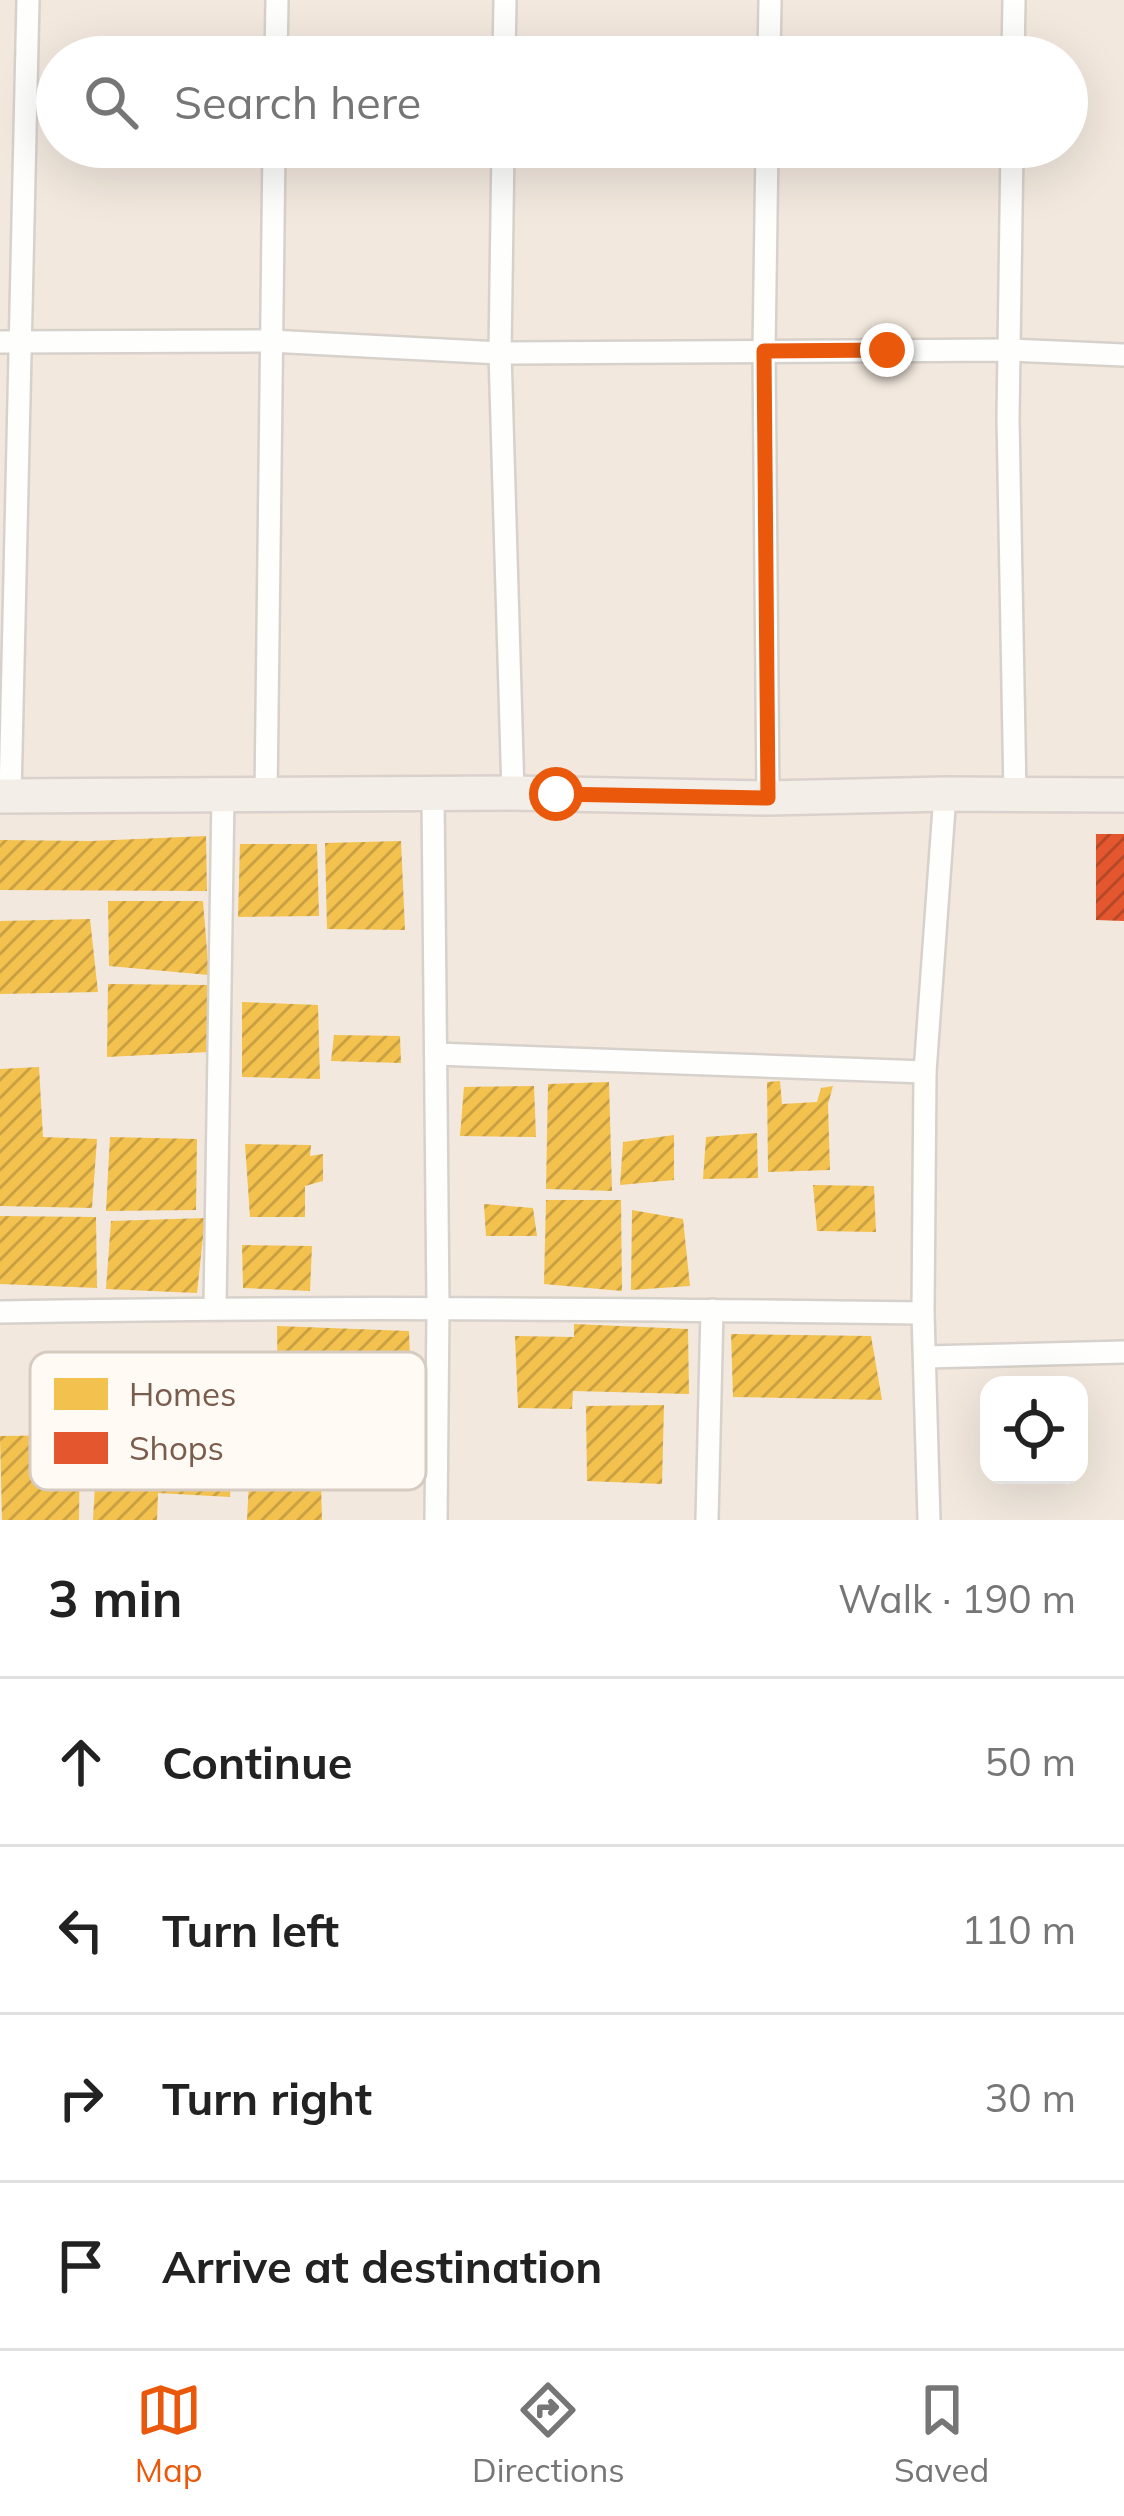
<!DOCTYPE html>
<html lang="en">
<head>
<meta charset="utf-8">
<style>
	body { margin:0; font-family:Mulish,sans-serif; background:#f6f6f6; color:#222 }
	.controls { position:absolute; right:36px; bottom:36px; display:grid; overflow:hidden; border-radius:24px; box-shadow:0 12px 48px #0002 }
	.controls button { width:108px; height:108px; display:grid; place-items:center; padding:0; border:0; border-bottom:3px solid #e0e0e0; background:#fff; color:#222; font:60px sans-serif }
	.stop { position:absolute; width:36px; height:36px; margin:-27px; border:9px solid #ea580c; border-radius:50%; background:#fff }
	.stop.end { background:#ea580c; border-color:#fff; box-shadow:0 3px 12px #0008 }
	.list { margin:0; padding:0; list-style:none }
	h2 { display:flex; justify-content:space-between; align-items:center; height:156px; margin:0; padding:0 48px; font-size:51px }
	h2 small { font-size:39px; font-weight:400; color:#767676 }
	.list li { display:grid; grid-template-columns:78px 1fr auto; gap:36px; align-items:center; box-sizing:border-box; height:168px; padding:0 48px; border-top:3px solid #e0e0e0 }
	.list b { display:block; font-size:45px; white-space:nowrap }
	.list em { font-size:39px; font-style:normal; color:#767676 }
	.icon { flex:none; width:66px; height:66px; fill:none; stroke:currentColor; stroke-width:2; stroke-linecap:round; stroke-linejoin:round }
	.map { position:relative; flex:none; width:1124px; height:1520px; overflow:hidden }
	.search { position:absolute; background:#fff; box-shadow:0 12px 48px #0002; left:36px; right:36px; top:36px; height:132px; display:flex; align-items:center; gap:30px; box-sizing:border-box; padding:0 42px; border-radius:66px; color:#767676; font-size:45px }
	.sheet { height:828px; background:#fff }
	nav { display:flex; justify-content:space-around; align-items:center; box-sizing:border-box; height:168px; border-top:3px solid #e0e0e0; background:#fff; font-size:33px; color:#767676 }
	nav a { display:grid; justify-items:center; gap:6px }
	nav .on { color:#ea580c }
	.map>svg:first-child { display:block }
	.residential { fill:#f2e8de; fill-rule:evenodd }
	.homes { fill:url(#homes-hatch) }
	.shops { fill:url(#shops-hatch) }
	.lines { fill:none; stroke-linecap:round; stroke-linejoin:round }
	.minor-casing { stroke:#d7d1cb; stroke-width:26 }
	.primary-casing { stroke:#dad1cc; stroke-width:38 }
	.minor { stroke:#fefefd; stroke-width:21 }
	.primary { stroke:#f3eee8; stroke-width:33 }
	.route { stroke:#ea580c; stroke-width:15 }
	.key { fill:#fffaf3; stroke:#d7cbc1; stroke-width:3 }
	.key-label { font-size:33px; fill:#7a5c4d }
</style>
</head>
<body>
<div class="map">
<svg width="1124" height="1520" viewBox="0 0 1124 1520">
	<defs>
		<pattern id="homes-hatch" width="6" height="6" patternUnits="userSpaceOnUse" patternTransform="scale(3)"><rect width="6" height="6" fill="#f2c14e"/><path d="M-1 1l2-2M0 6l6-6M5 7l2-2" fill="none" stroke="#c9a043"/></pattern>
		<pattern id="shops-hatch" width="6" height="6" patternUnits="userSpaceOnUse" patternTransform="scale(3)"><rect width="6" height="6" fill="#e4572e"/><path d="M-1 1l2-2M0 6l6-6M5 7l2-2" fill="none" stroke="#b44828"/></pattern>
	</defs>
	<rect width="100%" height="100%" fill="#f9f5f0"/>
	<path class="residential" d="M0,0H1124V1520H0ZM57,57H1067V147H57ZM989,1385H1079V1475H989Z"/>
	<g class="homes">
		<polygon points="206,836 207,891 0,890 0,840 91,841"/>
		<polygon points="401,841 405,930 327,929 325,843"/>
		<polygon points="240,844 317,844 319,916 238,917"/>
		<polygon points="108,901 203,901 209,975 109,966"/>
		<polygon points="90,919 98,992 0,994 0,921"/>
		<polygon points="108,984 209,985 208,1052 107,1057"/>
		<polygon points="242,1002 318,1005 320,1079 242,1077"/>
		<polygon points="334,1035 400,1036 401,1063 331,1061"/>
		<polygon points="39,1067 43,1137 97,1139 92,1208 0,1206 0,1069"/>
		<polygon points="780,1081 782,1104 817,1102 821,1088 833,1086 828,1104 830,1170 768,1172 767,1082"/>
		<polygon points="609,1082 612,1191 546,1189 548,1084"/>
		<polygon points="534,1086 536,1137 460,1136 464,1087"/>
		<polygon points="757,1133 758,1178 703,1179 706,1137"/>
		<polygon points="674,1135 674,1180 620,1185 623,1142"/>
		<polygon points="110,1137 197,1139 196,1210 106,1211"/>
		<polygon points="245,1144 311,1145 310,1156 323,1154 323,1181 305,1186 305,1217 250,1217"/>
		<polygon points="813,1185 874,1186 876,1232 817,1231"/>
		<polygon points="546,1200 621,1200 622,1291 544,1284"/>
		<polygon points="484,1204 533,1208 537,1236 486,1236"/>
		<polygon points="632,1210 683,1219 690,1286 631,1290"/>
		<polygon points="0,1216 96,1217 97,1288 0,1284"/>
		<polygon points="205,1218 197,1293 106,1289 111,1221"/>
		<polygon points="242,1245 312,1246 310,1291 243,1288"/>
		<polygon points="574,1324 688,1329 689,1394 573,1391 572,1409 518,1408 515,1336 574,1337"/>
		<polygon points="277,1326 409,1331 411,1386 343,1393 339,1426 306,1423 307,1390 278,1396"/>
		<polygon points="731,1334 871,1336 882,1400 733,1397"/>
		<polygon points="174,1373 237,1375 230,1497 158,1493 157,1520 93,1520 98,1432 171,1437"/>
		<polygon points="664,1405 662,1484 587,1481 586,1406"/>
		<polygon points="80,1435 79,1520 2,1520 0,1436"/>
		<polygon points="251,1444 320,1447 322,1520 247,1520"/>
	</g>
	<polygon class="shops" points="1096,834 1124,834 1124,921 1096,920"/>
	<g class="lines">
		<defs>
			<g id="minor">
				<polyline points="276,57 277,0"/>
				<polyline points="504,57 505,0"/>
				<polyline points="769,57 770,0"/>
				<polyline points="1013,57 1014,0"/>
				<polyline points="503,147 500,353 513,793"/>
				<polyline points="767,147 764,351 768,798"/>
				<polyline points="1012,147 1008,418 1015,794"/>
				<polyline points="0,342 270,341 500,353 1010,350 1124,355"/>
				<polyline points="433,794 438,1307 436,1520"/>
				<polyline points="266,795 274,147"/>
				<polyline points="10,796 28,0"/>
				<polyline points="436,1054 925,1072"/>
				<polyline points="215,1307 223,795"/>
				<path d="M0,1312C308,1306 615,1309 923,1313"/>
				<polyline points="925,1357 1124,1352"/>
				<polyline points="707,1520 712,1310"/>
				<polyline points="929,1520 923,1313 925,1072 945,794"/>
			</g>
			<polyline id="primary" points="0,796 513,793 768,798 945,794 1124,795"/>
		</defs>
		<use href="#minor" class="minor-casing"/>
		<use href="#primary" class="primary-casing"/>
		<use href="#minor" class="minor"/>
		<use href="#primary" class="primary"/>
	</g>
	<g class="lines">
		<polyline class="route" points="556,794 768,798 764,351 887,350"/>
	</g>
	<rect x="30" y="1352" width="396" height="138" rx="18" class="key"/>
	<rect x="54" y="1378" width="54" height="32" fill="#f2c14e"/>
	<rect x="54" y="1432" width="54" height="32" fill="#e4572e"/>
	<g class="key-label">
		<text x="129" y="1406">Homes</text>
		<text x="129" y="1460">Shops</text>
	</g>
</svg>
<div class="controls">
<button><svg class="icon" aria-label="locate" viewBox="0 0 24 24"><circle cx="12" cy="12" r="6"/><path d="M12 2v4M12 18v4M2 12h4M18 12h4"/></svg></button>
</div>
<div class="stop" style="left:556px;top:794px"></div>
<div class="stop end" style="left:887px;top:350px"></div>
<div class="search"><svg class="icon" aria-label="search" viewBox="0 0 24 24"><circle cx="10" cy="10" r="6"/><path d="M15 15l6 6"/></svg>Search here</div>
</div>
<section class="sheet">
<h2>3 min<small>Walk · 190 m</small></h2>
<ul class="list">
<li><svg class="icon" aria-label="ahead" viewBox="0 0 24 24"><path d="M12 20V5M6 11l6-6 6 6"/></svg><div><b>Continue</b></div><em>50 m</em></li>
<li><svg class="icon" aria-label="left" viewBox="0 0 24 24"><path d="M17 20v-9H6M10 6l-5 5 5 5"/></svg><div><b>Turn left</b></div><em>110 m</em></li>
<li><svg class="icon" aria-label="right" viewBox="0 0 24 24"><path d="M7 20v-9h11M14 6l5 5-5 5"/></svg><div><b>Turn right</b></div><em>30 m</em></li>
<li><svg class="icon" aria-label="arrive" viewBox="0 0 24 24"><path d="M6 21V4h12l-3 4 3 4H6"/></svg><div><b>Arrive at destination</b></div></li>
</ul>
</section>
<nav>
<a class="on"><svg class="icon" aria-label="map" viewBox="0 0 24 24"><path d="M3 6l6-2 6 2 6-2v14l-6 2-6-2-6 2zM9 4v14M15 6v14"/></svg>Map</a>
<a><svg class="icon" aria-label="directions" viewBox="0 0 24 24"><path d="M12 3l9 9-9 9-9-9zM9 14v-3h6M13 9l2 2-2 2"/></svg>Directions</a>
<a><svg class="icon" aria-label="saved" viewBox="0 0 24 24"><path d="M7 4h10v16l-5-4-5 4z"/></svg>Saved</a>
</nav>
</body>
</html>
